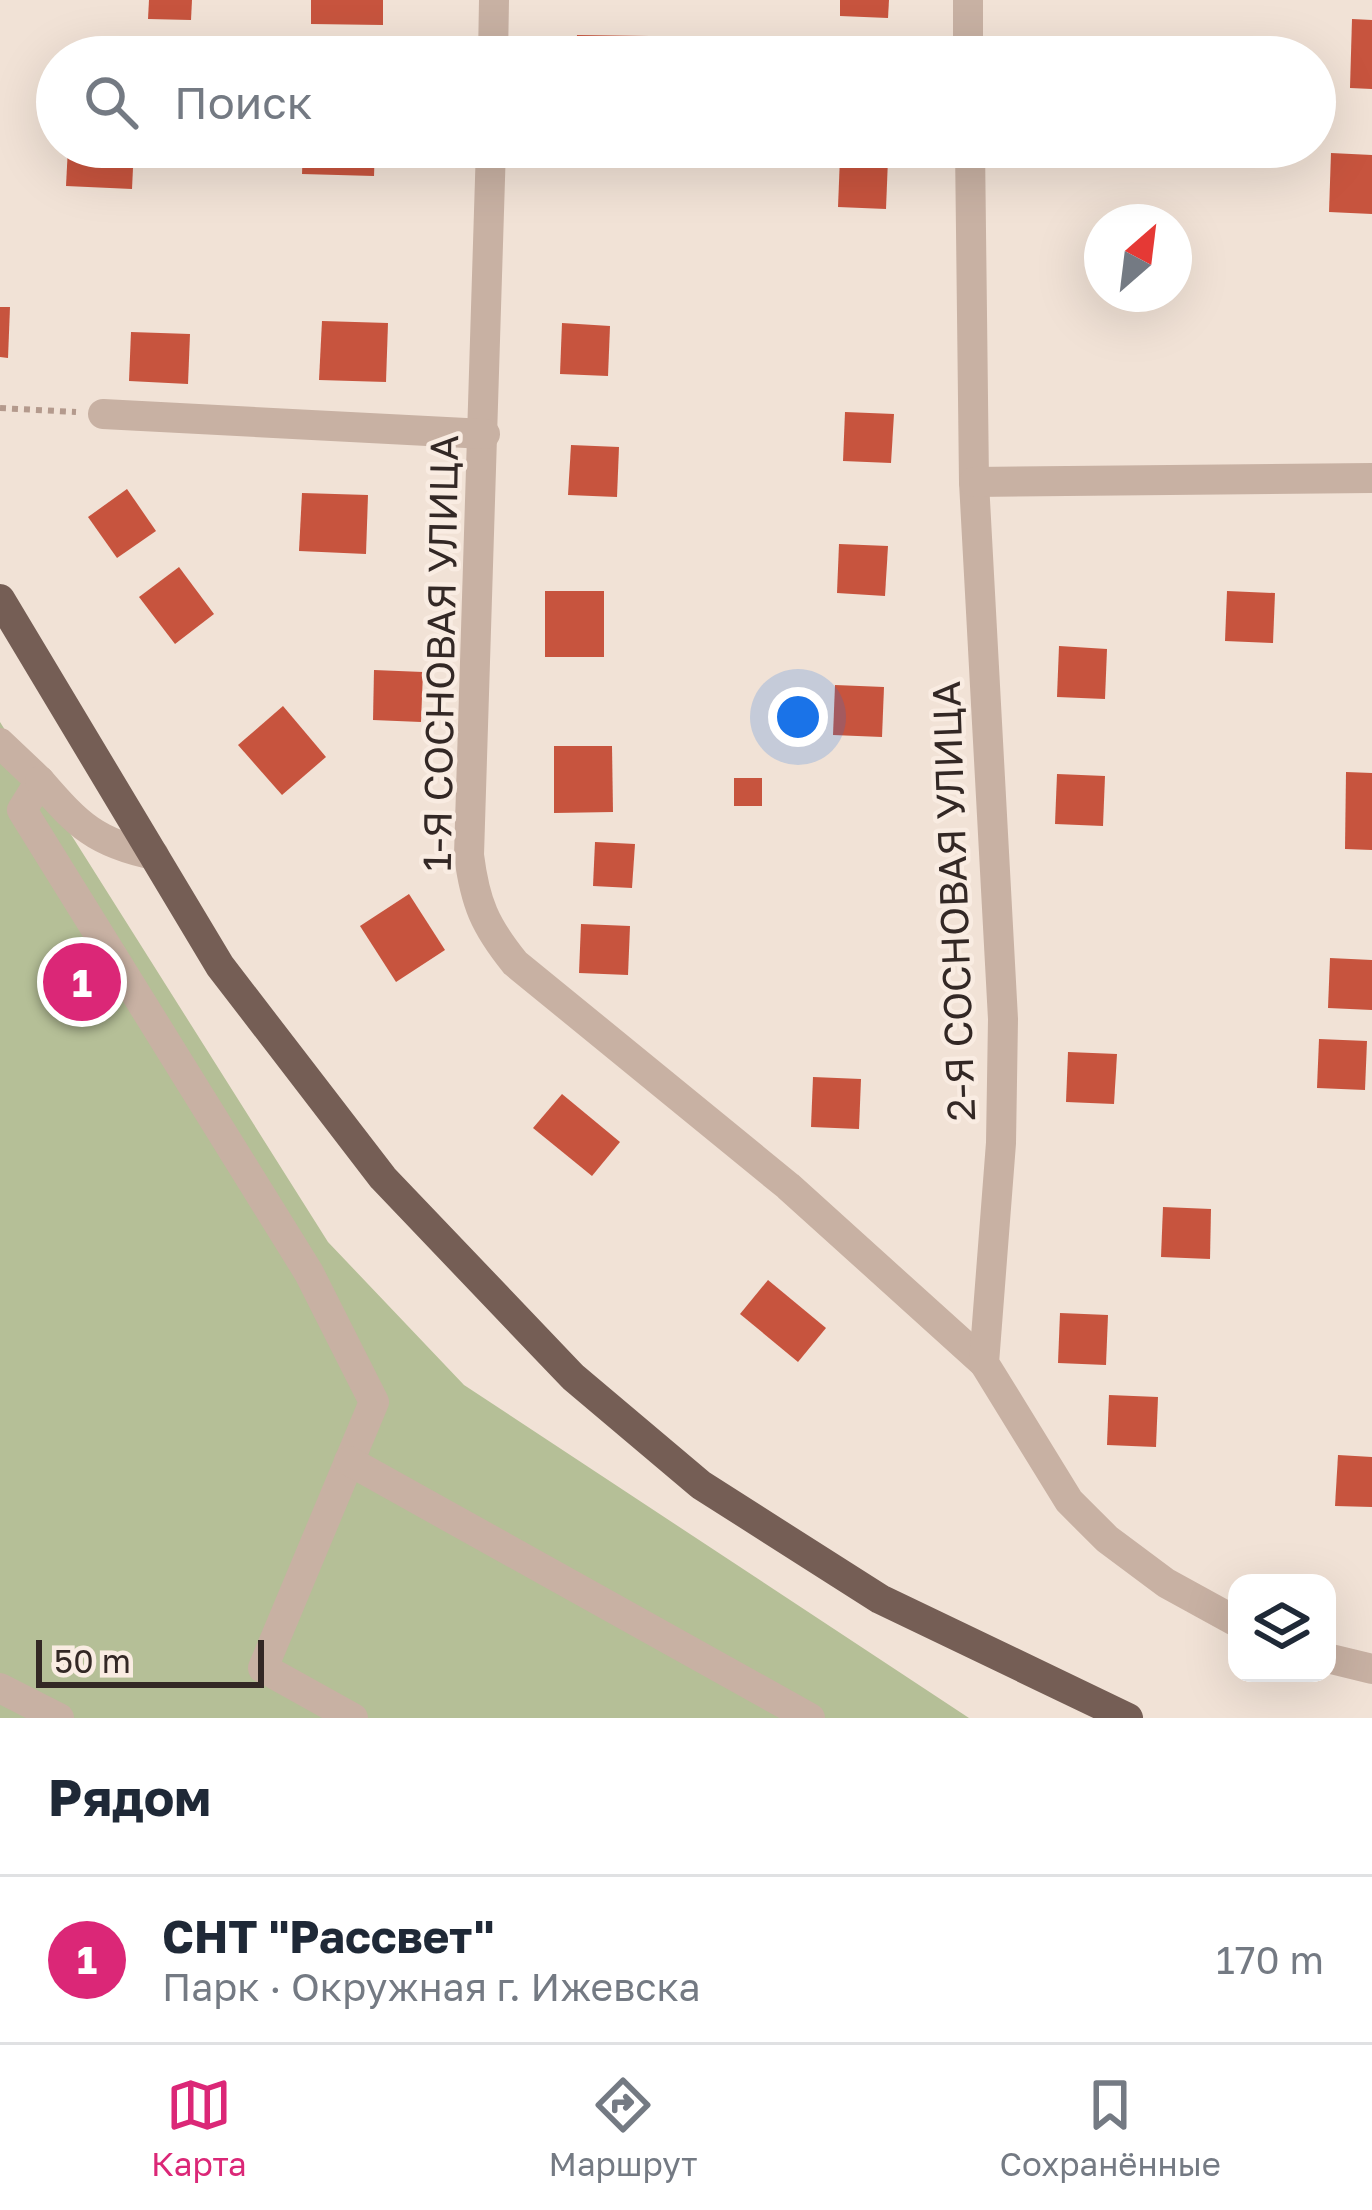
<!DOCTYPE html>
<html lang="ru">
<head>
<meta charset="utf-8">
<style>
	body { margin:0; font-family:"Golos Text",sans-serif; background:#f6f6f7; color:#1f2937 }
	.controls { position:absolute; right:36px; bottom:36px; display:grid; overflow:hidden; border-radius:24px; box-shadow:0 12px 48px #0002 }
	.controls button { width:108px; height:108px; display:grid; place-items:center; padding:0; border:0; border-bottom:3px solid #e0e1e3; background:#fff; color:#1f2937; font:60px sans-serif }
	.compass { position:absolute; left:1084px; top:204px; width:108px; height:108px; border-radius:50%; background:#fff; box-shadow:0 12px 48px #0002; rotate:28deg }
	.scale { position:absolute; left:36px; bottom:30px; width:228px; box-sizing:border-box; padding-left:12px; border:6px solid #332825; border-top:0; font-size:33px; line-height:42px; white-space:nowrap; color:#332825; -webkit-text-stroke:9px #f9ece2; paint-order:stroke }
	.you { position:absolute; left:798px; top:717px; width:42px; height:42px; margin:-30px; border:9px solid #fff; border-radius:50%; background:#1a73e8; box-shadow:0 0 0 18px #1a73e833 }
	.badge { display:grid; place-items:center; width:78px; height:78px; border-radius:50%; background:#db2777; color:#fff; font-size:39px; font-weight:700 }
	.pin { position:absolute; translate:-50% -50%; border:6px solid #fff; box-shadow:0 3px 12px #0006 }
	.list { margin:0; padding:0; list-style:none }
	h2 { display:flex; justify-content:space-between; align-items:center; height:156px; margin:0; padding:0 48px; font-size:51px }
	h2 small { font-size:39px; font-weight:400; color:#747a83 }
	.list li { display:grid; grid-template-columns:78px 1fr auto; gap:36px; align-items:center; box-sizing:border-box; height:168px; padding:0 48px; border-top:3px solid #e0e1e3 }
	.list b { display:block; font-size:45px; white-space:nowrap }
	.list p { margin:0; font-size:39px; white-space:nowrap; color:#747a83 }
	.list em { font-size:39px; font-style:normal; color:#747a83 }
	.icon { flex:none; width:66px; height:66px; fill:none; stroke:currentColor; stroke-width:2; stroke-linecap:round; stroke-linejoin:round }
	.map { position:relative; flex:none; width:1372px; height:1718px; overflow:hidden }
	.search { position:absolute; background:#fff; box-shadow:0 12px 48px #0002; left:36px; right:36px; top:36px; height:132px; display:flex; align-items:center; gap:30px; box-sizing:border-box; padding:0 42px; border-radius:66px; color:#747a83; font-size:45px }
	.sheet { height:324px; background:#fff }
	nav { display:flex; justify-content:space-around; align-items:center; box-sizing:border-box; height:168px; border-top:3px solid #e0e1e3; background:#fff; font-size:33px; color:#747a83 }
	nav a { display:grid; justify-items:center; gap:6px }
	nav .on { color:#db2777 }
	.map>svg:first-child { display:block }
	.green { fill:#b5bf97 }
	.building { fill:#c7543e }
	.lines { fill:none; stroke-linecap:round; stroke-linejoin:round }
	.path { stroke:#b49a8d; stroke-width:6; stroke-dasharray:6 6; stroke-linecap:butt }
	.minor { stroke:#c8b1a3; stroke-width:30 }
	.major { stroke:#755e55; stroke-width:30 }
	.labels { text-anchor:middle; dominant-baseline:central; stroke-width:9; stroke-linejoin:round; paint-order:stroke }
	.street-label { font-size:39px; fill:#332825; stroke:#f9ece2 }
</style>
</head>
<body>
<div class="map">
<svg width="1372" height="1718" viewBox="0 0 1372 1718">
	<rect width="100%" height="100%" fill="#f1e2d6"/>
	<polygon class="green" points="0,722 328,1242 464,1385 969,1718 0,1718"/>
	<g class="building">
		<polygon points="149,0 192,0 191,20 148,19"/>
		<polygon points="311,0 383,0 383,25 311,24"/>
		<polygon points="840,0 889,0 888,18 840,16"/>
		<polygon points="1352,19 1372,20 1372,89 1350,88"/>
		<polygon points="577,35 649,36 648,57 576,57"/>
		<polygon points="68,147 134,147 132,189 66,186"/>
		<polygon points="303,147 375,147 374,176 302,174"/>
		<polygon points="1331,153 1372,155 1372,214 1329,212"/>
		<polygon points="840,157 888,159 886,209 838,207"/>
		<polygon points="0,307 10,307 8,358 0,357"/>
		<polygon points="322,321 388,323 386,382 319,380"/>
		<polygon points="562,323 610,326 608,376 560,374"/>
		<polygon points="131,332 190,334 188,384 129,381"/>
		<polygon points="845,412 894,414 891,463 843,461"/>
		<polygon points="571,445 619,447 617,497 568,495"/>
		<polygon points="127,489 156,531 117,558 88,517"/>
		<polygon points="302,493 368,495 366,554 299,551"/>
		<polygon points="839,544 888,546 885,596 837,593"/>
		<polygon points="179,567 214,614 175,644 139,597"/>
		<rect x="545" y="591" width="59" height="66"/>
		<polygon points="1227,591 1275,593 1273,643 1225,641"/>
		<polygon points="1059,646 1107,649 1105,699 1057,697"/>
		<polygon points="374,670 423,672 421,722 373,720"/>
		<polygon points="835,685 884,687 882,737 833,735"/>
		<polygon points="283,706 326,757 282,795 238,745"/>
		<polygon points="554,746 612,746 613,812 554,813"/>
		<polygon points="1346,772 1372,773 1372,850 1345,849"/>
		<polygon points="1057,774 1105,776 1103,826 1055,824"/>
		<rect x="734" y="778" width="28" height="28"/>
		<polygon points="595,842 635,844 632,888 593,886"/>
		<polygon points="409,894 445,950 396,982 360,926"/>
		<polygon points="581,924 630,926 628,975 579,973"/>
		<polygon points="1330,958 1372,960 1372,1010 1328,1008"/>
		<polygon points="1319,1039 1367,1041 1365,1090 1317,1088"/>
		<polygon points="1068,1052 1117,1054 1114,1104 1066,1102"/>
		<polygon points="813,1077 861,1079 859,1129 811,1127"/>
		<polygon points="562,1094 620,1142 592,1176 533,1128"/>
		<polygon points="1163,1207 1211,1209 1210,1259 1161,1257"/>
		<polygon points="768,1280 826,1328 798,1362 740,1314"/>
		<polygon points="1060,1313 1108,1315 1106,1365 1058,1363"/>
		<polygon points="1109,1395 1158,1397 1156,1447 1107,1445"/>
		<polygon points="1338,1455 1372,1457 1372,1507 1335,1506"/>
	</g>
	<g class="lines">
		<polyline class="path" points="0,408 76,412"/>
		<g class="minor">
			<polyline points="968,0 968,57"/>
			<polyline points="493,57 494,0"/>
			<path d="M491,147L469,855C475,903 485,926 515,963L788,1186L984,1363"/>
			<polyline points="970,147 974,482 1003,1019 1001,1143 984,1363 1069,1501 1107,1539 1166,1583 1237,1622"/>
			<polyline points="103,414 485,434"/>
			<polyline points="974,482 1372,478"/>
			<polyline points="0,743 40,781 22,810 309,1273 374,1402 263,1668 353,1718"/>
			<path d="M40,781C78,825 96,843 154,855"/>
			<polyline points="349,1461 810,1718"/>
			<polyline points="1327,1658 1372,1669"/>
			<polyline points="0,1688 59,1718"/>
		</g>
		<polyline class="major" points="0,599 220,966 383,1178 573,1377 701,1485 880,1599 1128,1718"/>
	</g>
	<g class="labels">
		<g class="street-label">
			<text transform="translate(440 653) rotate(-89)">1-Я СОСНОВАЯ УЛИЦА</text>
			<text transform="translate(953 901) rotate(-92)">2-Я СОСНОВАЯ УЛИЦА</text>
		</g>
	</g>
</svg>
<div class="controls">
<button><svg class="icon" aria-label="layers" viewBox="0 0 24 24"><path d="M12 4l9 5-9 5-9-5zM3 14l9 5 9-5"/></svg></button>
</div>
<svg class="compass" viewBox="-18 -18 36 36"><path d="M0-13l5 13h-10z" fill="#e53935"/><path d="M0 13l5-13h-10z" fill="#747a83"/></svg>
<div class="scale">50 m</div>
<div class="you"></div>
<div class="pin badge" style="left:82px;top:982px">1</div>
<div class="search"><svg class="icon" aria-label="search" viewBox="0 0 24 24"><circle cx="10" cy="10" r="6"/><path d="M15 15l6 6"/></svg>Поиск</div>
</div>
<section class="sheet">
<h2>Рядом<small></small></h2>
<ul class="list">
<li><span class="badge">1</span><div><b>СНТ &quot;Рассвет&quot;</b><p>Парк · Окружная г. Ижевска</p></div><em>170 m</em></li>
</ul>
</section>
<nav>
<a class="on"><svg class="icon" aria-label="map" viewBox="0 0 24 24"><path d="M3 6l6-2 6 2 6-2v14l-6 2-6-2-6 2zM9 4v14M15 6v14"/></svg>Карта</a>
<a><svg class="icon" aria-label="directions" viewBox="0 0 24 24"><path d="M12 3l9 9-9 9-9-9zM9 14v-3h6M13 9l2 2-2 2"/></svg>Маршрут</a>
<a><svg class="icon" aria-label="saved" viewBox="0 0 24 24"><path d="M7 4h10v16l-5-4-5 4z"/></svg>Сохранённые</a>
</nav>
</body>
</html>
